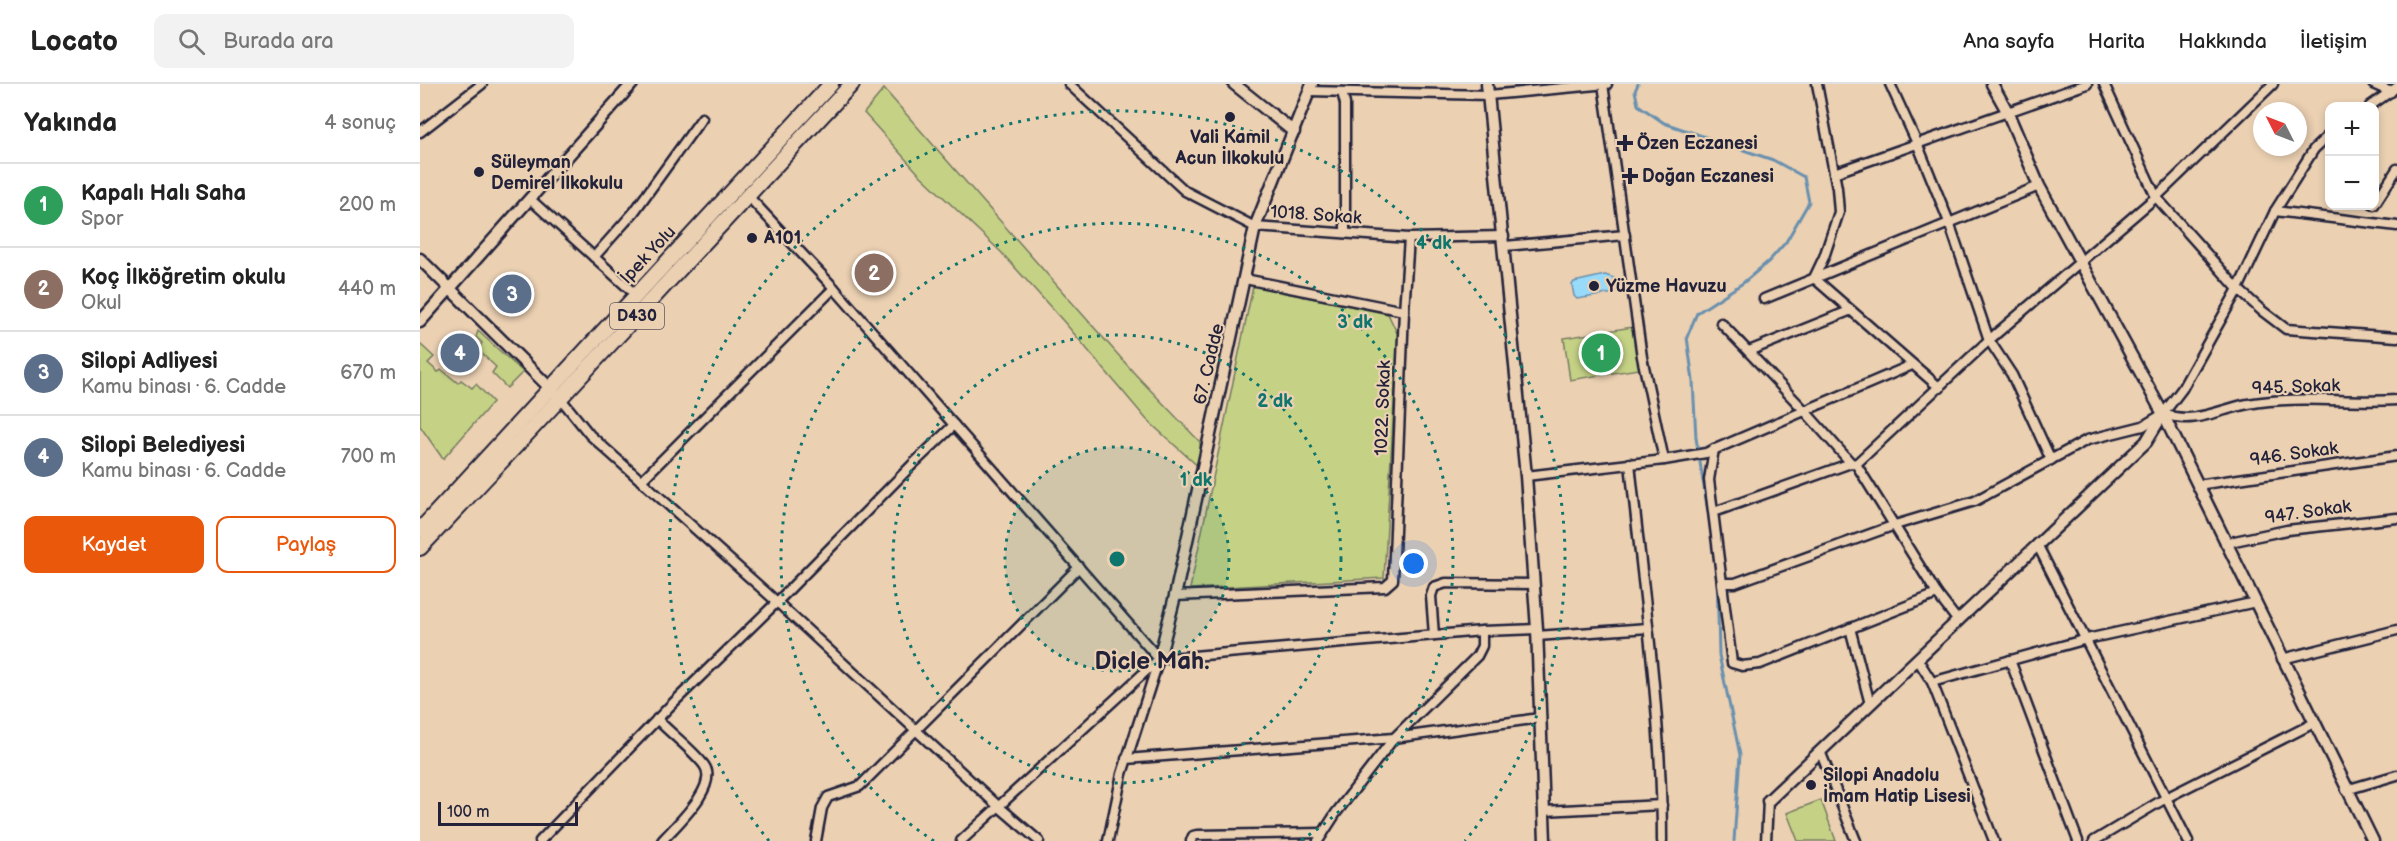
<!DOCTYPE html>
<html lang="tr">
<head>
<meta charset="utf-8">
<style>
	body { margin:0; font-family:"Balsamiq Sans",sans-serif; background:#f2f2f2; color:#222 }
	.controls { position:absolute; right:18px; top:18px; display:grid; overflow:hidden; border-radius:12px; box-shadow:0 3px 9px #0003 }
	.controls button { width:54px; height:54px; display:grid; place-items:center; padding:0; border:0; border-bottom:2px solid #e0e0e0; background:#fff; color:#222; font:30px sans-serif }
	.compass { position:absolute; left:1833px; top:18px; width:54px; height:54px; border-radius:50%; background:#fff; box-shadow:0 3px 9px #0003; rotate:312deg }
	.scale { position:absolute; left:18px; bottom:15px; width:140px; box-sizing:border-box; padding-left:6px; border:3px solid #22223b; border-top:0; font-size:16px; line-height:21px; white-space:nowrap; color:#22223b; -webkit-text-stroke:4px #ebd0b2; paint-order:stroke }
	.you { position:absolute; left:994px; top:480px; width:21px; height:21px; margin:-15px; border:4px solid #fff; border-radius:50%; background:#1a73e8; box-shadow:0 0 0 9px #1a73e833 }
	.badge { display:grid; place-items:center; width:39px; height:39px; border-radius:50%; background:#ea580c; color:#fff; font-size:20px; font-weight:700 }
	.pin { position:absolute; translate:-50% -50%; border:3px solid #fff; box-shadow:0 2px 6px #0006 }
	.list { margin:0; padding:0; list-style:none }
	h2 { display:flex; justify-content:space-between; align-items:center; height:78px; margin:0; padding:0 24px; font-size:26px }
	h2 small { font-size:20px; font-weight:400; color:#767676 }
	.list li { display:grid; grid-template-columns:39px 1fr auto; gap:18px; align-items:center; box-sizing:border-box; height:84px; padding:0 24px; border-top:2px solid #e0e0e0 }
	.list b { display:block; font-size:22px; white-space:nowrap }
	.list p { margin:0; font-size:20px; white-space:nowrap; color:#767676 }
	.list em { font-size:20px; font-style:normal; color:#767676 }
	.actions { display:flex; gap:12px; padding:18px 24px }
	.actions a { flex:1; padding:14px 0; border:2px solid #ea580c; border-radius:12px; text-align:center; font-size:21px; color:#ea580c }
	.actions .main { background:#ea580c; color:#fff }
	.icon { flex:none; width:33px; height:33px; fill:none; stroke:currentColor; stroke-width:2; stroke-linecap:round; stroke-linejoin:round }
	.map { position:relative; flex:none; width:1977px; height:757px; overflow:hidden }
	header { display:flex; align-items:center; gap:36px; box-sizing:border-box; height:84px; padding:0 30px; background:#fff; border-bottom:2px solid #e0e0e0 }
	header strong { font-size:28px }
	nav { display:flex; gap:33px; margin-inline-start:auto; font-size:21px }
	.search { width:420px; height:54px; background:#f2f2f2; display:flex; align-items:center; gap:15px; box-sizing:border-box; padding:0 21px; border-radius:12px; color:#767676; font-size:22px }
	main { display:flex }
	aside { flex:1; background:#fff }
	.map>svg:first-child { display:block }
	.green { fill:#c5d285; stroke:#747a60; stroke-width:1.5 }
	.water { fill:#98dafa; stroke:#6990ae; stroke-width:1.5 }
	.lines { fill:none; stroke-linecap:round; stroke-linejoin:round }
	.stream { stroke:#6990ae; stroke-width:3 }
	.minor-casing { stroke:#22223b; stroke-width:13 }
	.tertiary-casing { stroke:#22223b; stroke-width:15 }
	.trunk-casing { stroke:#22223b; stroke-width:18 }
	.minor { stroke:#ebd0b2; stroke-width:8 }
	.tertiary { stroke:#ebd0b2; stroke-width:10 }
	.trunk { stroke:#ebd0b2; stroke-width:14 }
	.ring { fill:none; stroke:#0f766e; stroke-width:3; stroke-dasharray:3 6 }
	.poi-dot { fill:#22223b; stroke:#ebd0b2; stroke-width:2 }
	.labels { text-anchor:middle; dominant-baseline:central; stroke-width:4.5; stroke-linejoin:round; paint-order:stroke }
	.shield { fill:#ebd0b2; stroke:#5e565f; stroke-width:1.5 }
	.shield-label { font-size:16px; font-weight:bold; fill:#22223b }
	.poi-label { font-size:18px; font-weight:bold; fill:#22223b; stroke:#ebd0b2; text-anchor:start }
	.street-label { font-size:18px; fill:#22223b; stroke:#ebd0b2 }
	.district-label { font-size:24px; font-weight:bold; fill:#22223b; stroke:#ebd0b2 }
	.centre { fill:#0f766e; stroke:#ebd0b2; stroke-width:3 }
	.ring-label { font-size:18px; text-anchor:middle; font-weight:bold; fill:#0f766e; stroke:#ebd0b2; stroke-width:4.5; stroke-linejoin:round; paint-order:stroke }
</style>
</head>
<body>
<header>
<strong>Locato</strong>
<div class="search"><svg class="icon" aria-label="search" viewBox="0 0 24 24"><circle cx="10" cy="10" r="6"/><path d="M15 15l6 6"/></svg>Burada ara</div>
<nav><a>Ana sayfa</a><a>Harita</a><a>Hakkında</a><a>İletişim</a></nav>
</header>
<main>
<aside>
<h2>Yakında<small>4 sonuç</small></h2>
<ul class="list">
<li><span class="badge" style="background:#2e9e5b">1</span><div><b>Kapalı Halı Saha</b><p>Spor</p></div><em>200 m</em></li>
<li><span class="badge" style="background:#8d6e63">2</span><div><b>Koç İlköğretim okulu</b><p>Okul</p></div><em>440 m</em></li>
<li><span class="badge" style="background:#5c6f8a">3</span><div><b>Silopi Adliyesi</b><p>Kamu binası · 6. Cadde</p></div><em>670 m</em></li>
<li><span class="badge" style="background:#5c6f8a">4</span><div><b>Silopi Belediyesi</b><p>Kamu binası · 6. Cadde</p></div><em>700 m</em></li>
</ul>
<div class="actions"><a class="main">Kaydet</a><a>Paylaş</a></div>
</aside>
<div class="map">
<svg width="1977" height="757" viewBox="0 0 1977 757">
	<rect width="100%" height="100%" fill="#ebd0b2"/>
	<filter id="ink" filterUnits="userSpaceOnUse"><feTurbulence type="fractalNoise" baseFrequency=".0167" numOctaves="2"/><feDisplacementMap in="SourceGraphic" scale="12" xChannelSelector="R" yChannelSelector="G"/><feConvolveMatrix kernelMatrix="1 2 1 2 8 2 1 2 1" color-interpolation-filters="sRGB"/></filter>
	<g filter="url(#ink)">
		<g class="green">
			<polygon points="464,5 715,290 780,358 781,385 727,336 645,239 581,168 499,90 444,29"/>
			<polygon points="833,202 968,230 978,251 964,494 770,505"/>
			<polygon points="1212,243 1219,285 1150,296 1144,254"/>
			<polygon points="58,247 103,288 87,304 72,289 76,283 58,266 62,259 56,253"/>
			<polygon points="0,260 14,273 8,279 18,288 22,286 38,299 41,296 52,304 56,300 73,318 23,375 0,342"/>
			<polygon points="1401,716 1416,757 1378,757 1367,729"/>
		</g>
		<polygon class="water" points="1185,191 1194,194 1196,204 1194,209 1157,215 1154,212 1152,201 1154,198"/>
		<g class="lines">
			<g class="stream">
				<polyline points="1218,0 1215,7 1218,21 1244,39 1353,76 1384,93 1389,118 1366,158 1349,177 1323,199 1277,229 1267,253 1273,297 1276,354 1293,458"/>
				<polyline points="1297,488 1299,571 1320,671 1314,757"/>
			</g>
			<defs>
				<g id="minor">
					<polyline points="649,0 765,107 835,143 989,154 1084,152"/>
					<polyline points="1183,0 1222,273 1244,376"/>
					<polyline points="1397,0 1417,104 1419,128 1404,173 1394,194 1520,304"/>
					<polyline points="1470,0 1497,59 1529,138 1569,256 1592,291 1631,376"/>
					<polyline points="1684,0 1736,113 1818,205 1841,226 1866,245 1977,253"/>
					<polyline points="1953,0 1971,8"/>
					<polyline points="889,7 1069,11 1187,0"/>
					<polyline points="922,8 925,20 925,149"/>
					<polyline points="1950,22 1977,3"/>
					<polyline points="0,48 62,0"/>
					<polyline points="1414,89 1667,0"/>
					<polyline points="327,111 414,204 739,575"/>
					<polyline points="110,115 216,211"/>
					<polyline points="1954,121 1977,85"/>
					<polyline points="1855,127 1977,142"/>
					<polyline points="1085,162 1205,151"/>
					<polyline points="174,173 214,128 282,34"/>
					<polyline points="825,195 984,227"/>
					<polyline points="1344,215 1619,102"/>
					<polyline points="1301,239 1384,326 1431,379 1436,380 1517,510 1538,537"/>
					<polyline points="1329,267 1429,227"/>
					<polyline points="141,315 170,351 357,518 577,721 619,757"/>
					<path d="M1743,330C1774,341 1797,326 1828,320C1877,311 1927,319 1977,316"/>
					<polyline points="1294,365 1289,396 1312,579 1322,582 1340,580 1517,510"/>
					<path d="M1210,379C1223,505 1242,631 1242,757"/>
					<polyline points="1436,380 1569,256 1736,113 1853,0"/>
					<polyline points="1106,392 1244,376 1286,369 1492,281"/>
					<polyline points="221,397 414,204"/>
					<polyline points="1777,401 1977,372"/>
					<polyline points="1294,428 1431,379"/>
					<polyline points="1805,459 1867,446 1977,434"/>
					<polyline points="1618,462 1768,757"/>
					<polyline points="1303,499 1315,499 1475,441 1555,417 1667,356 1723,342 1743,330 1762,305 1818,205 1855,127 1894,65 1910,50"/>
					<polyline points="755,512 965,503 973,496 984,227 989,154"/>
					<polyline points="1430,544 1450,620"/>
					<polyline points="1014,551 1011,512 1014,503 1026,499 1114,500"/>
					<polyline points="1117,552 1228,544"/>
					<polyline points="1862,575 1977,546"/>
					<polyline points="1498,576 1512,598 1574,757"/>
					<polyline points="1590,576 1658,757"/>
					<polyline points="1512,598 1667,555 1836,518"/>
					<path d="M237,635C252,651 271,664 284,681C300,702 255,742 242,757"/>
					<polyline points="1400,667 1436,757"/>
					<polyline points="706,675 974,654 1120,634"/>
					<polyline points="1926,706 1977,691"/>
					<polyline points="1124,727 1242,721"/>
					<polyline points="120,757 249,623 357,518 492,381 534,341"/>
					<polyline points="396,757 402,724 408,713 440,702 659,483"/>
					<polyline points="541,757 739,575 1062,547 1117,545"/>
					<polyline points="688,757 702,690 739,575"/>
					<polyline points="771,757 773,752 777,751 903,749"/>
					<polyline points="898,757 916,729 974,654 1057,572 1062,562 1062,547"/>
					<polyline points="1346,757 1348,717"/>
					<polyline points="1674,757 1746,714 1894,639"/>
				</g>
				<g id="tertiary">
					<polyline points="814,0 874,48"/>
					<polyline points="1067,0 1106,392 1117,545 1125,757"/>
					<polyline points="1572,0 1587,27 1619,102 1743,330 1953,757"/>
					<polyline points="0,175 134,308"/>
					<polyline points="0,238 212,0"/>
					<polyline points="739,575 755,512 835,143 892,0"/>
					<polyline points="1348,717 1726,358 1743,330"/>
				</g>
				<g id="trunk">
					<polyline points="0,446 411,0"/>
					<path d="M0,464C146,310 287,154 432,0"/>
				</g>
			</defs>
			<use href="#minor" class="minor-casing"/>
			<use href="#tertiary" class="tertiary-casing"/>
			<use href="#trunk" class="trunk-casing"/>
			<use href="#minor" class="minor"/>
			<use href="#tertiary" class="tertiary"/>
			<use href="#trunk" class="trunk"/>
		</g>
	</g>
	<circle cx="697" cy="475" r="112" fill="#0f766e" fill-opacity=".12"/>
	<g class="ring">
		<circle cx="697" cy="475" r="112"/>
		<circle cx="697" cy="475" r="224"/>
		<path d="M514 757A336 336 0 1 1 880 757"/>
		<path d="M349 757A448 448 0 1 1 1045 757"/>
	</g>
	<g class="poi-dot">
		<circle cx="810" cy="33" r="6"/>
		<path d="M1202 50h6v6h6v6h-6v6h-6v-6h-6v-6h6z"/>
		<circle cx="59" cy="88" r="6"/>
		<path d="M1207 83h6v6h6v6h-6v6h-6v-6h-6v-6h6z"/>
		<circle cx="332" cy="154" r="6"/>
		<circle cx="1174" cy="202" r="6"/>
		<circle cx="1391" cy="701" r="6"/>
	</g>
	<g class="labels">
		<rect class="shield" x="190" y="219" width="54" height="26" rx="4.5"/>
		<g class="shield-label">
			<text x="217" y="232">D430</text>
		</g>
		<g class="poi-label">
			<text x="810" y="53" text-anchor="middle">Vali Kamil<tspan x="810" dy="21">Acun İlkokulu</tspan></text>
			<text x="1217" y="59">Özen Eczanesi</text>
			<text x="71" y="78">Süleyman<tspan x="71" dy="21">Demirel İlkokulu</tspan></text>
			<text x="1222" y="92">Doğan Eczanesi</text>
			<text x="344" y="154">A101</text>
			<text x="1186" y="202">Yüzme Havuzu</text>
			<text x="1403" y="691">Silopi Anadolu<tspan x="1403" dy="21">İmam Hatip Lisesi</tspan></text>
		</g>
		<g class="street-label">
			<text transform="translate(896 131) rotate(4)">1018. Sokak</text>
			<text transform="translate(228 171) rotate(-47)">İpek Yolu</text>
			<text transform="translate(789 280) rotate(-77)">67. Cadde</text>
			<text transform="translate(1876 303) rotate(-2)">945. Sokak</text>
			<text transform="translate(963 324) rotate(-88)">1022. Sokak</text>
			<text transform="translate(1874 370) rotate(-8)">946. Sokak</text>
			<text transform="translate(1888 428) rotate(-8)">947. Sokak</text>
		</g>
		<g class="district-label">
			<text x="732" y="577">Dicle Mah.</text>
		</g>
	</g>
	<circle cx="697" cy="475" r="9" class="centre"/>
	<g class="ring-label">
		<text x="1014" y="165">4 dk</text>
		<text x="935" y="244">3 dk</text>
		<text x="855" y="323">2 dk</text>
		<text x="776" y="402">1 dk</text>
	</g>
</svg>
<div class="controls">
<button>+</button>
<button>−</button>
</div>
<svg class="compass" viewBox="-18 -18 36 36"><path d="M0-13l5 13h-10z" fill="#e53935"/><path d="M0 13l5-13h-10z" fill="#767676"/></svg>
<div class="scale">100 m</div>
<div class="you"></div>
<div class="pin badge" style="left:1181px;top:269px;background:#2e9e5b">1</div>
<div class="pin badge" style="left:454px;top:189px;background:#8d6e63">2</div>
<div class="pin badge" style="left:92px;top:210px;background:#5c6f8a">3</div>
<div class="pin badge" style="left:40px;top:269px;background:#5c6f8a">4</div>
</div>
</main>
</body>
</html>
